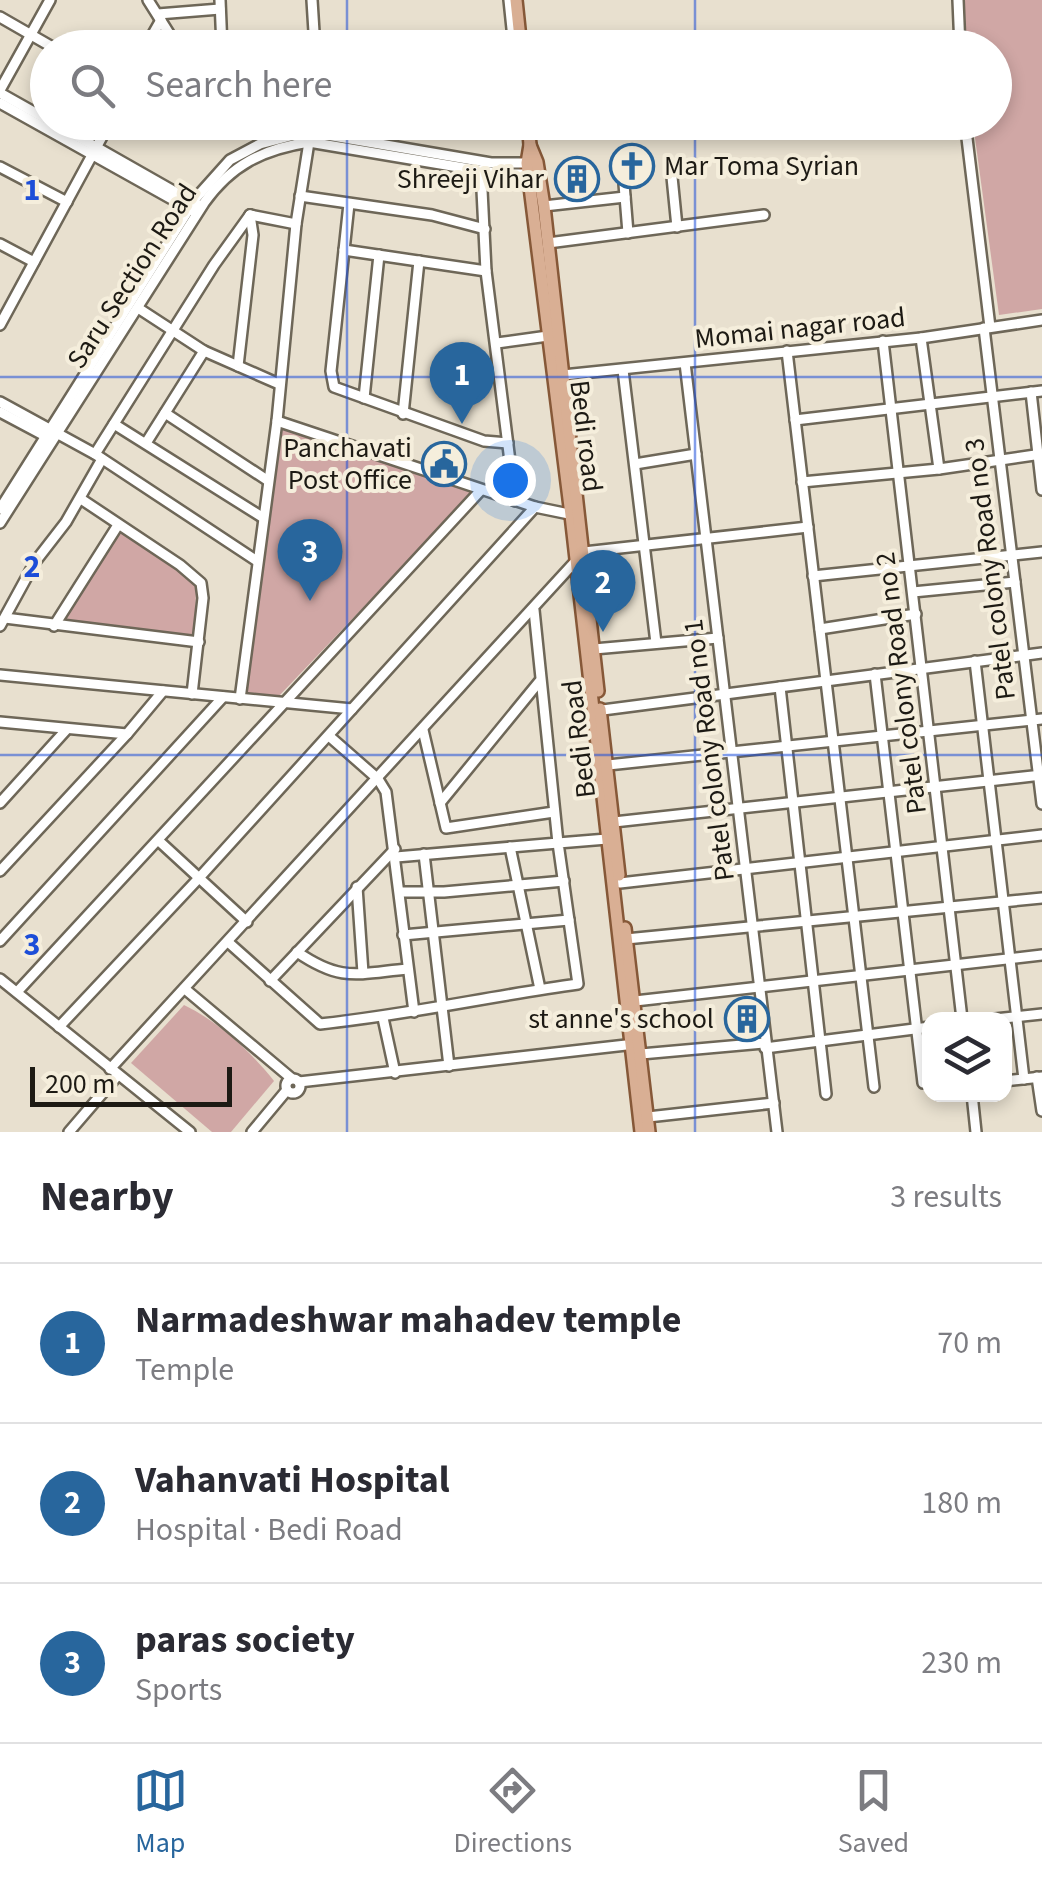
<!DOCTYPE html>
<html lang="en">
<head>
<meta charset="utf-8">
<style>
	body { margin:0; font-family:"Source Sans 3",sans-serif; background:#f2f2f3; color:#2b2b33 }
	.controls { position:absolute; right:30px; bottom:30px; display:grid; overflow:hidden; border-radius:20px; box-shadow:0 5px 15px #0003 }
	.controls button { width:90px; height:90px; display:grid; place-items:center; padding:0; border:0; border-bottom:2px solid #e1e1e2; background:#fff; color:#2b2b33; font:50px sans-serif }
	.scale { position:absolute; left:30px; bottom:25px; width:202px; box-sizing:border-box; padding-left:10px; border:5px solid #1d1a14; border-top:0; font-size:28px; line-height:35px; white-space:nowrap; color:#1d1a14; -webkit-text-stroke:8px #f5eedc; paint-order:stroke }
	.you { position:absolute; left:510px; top:480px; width:35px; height:35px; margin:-25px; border:8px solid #fff; border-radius:50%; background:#1a73e8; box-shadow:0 0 0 15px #1a73e833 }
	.badge { display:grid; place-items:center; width:65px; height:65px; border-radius:50%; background:#28669d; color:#fff; font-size:32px; font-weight:700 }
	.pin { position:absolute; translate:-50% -82px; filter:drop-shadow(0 2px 5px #0008) }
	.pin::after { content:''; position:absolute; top:52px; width:35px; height:30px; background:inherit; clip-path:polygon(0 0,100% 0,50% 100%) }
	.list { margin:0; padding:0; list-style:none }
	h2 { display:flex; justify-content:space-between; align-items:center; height:130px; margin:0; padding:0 40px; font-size:42px }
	h2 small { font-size:32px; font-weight:400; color:#7c7c81 }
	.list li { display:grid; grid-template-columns:65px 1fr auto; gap:30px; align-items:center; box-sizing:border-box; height:160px; padding:0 40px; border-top:2px solid #e1e1e2 }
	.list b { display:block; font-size:38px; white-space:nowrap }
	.list p { margin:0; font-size:32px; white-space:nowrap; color:#7c7c81 }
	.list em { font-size:32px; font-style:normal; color:#7c7c81 }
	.icon { flex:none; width:55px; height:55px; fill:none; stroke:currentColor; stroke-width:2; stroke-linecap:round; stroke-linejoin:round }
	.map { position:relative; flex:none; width:1042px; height:1132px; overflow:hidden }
	.search { position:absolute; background:#fff; box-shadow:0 5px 15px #0003; left:30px; right:30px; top:30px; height:110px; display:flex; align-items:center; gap:25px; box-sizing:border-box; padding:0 35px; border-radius:55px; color:#7c7c81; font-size:38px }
	.sheet { height:610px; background:#fff }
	nav { display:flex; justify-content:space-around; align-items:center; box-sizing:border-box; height:140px; border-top:2px solid #e1e1e2; background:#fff; font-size:28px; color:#7c7c81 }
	nav a { display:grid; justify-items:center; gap:5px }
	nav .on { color:#28669d }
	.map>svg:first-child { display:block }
	.green { fill:#d0a7a5 }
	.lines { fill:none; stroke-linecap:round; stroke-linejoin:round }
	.minor-casing { stroke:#6e6758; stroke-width:14 }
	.major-casing { stroke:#865838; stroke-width:16 }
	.minor { stroke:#fff; stroke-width:9 }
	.major { stroke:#d9af94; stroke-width:11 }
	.grid { fill:none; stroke:#1d4ed8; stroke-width:2.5; stroke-opacity:0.55 }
	.labels { text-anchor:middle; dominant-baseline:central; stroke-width:8; stroke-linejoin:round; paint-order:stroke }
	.poi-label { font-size:28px; fill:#1d1a14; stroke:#f5eedc; text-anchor:end }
	.street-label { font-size:28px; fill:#1d1a14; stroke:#f5eedc }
	.grid-label { font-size:32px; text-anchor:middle; font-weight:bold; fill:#1d4ed8; stroke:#f5eedc; stroke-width:8; stroke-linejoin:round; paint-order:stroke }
</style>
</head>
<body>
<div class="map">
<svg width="1042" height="1132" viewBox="0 0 1042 1132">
	<rect width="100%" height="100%" fill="#e8e0cf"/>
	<g class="green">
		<polygon points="956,0 1042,0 1042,309 999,315 973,123 994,122 994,48 962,47"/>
		<polygon points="279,424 476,489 278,697 248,695 245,694 263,511 264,473"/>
		<polygon points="118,530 178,569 196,586 195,639 66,622 66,609"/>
		<path d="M184,1005C219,1022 250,1051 274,1081L231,1132H212L131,1063Z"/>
	</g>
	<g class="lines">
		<defs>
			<g id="minor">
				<polyline points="148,0 170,35 188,48"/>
				<polyline points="220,0 222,48"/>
				<polyline points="312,0 315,48"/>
				<polyline points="509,0 514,48"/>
				<polyline points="958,0 960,48"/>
				<polyline points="158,14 220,9"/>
				<polyline points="0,17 54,48"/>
				<polyline points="145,48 161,20"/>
				<polyline points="0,90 50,0"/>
				<polyline points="0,93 48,120"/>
				<polyline points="0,103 195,212"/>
				<polyline points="52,122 198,205"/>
				<polyline points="965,122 990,327"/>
				<polyline points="0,167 67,202"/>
				<polyline points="481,170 486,271 515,501"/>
				<polyline points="672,177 677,227"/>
				<polyline points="624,184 628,233"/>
				<polyline points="300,196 432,215 485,229"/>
				<polyline points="349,204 331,371 334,387 484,441 508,443"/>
				<polyline points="544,206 625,197"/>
				<polyline points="250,215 296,224"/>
				<polyline points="548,243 764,215"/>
				<polyline points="0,244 34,262"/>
				<polyline points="344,250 486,271"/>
				<polyline points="138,308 204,351 279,384"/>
				<polyline points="0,325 110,122"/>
				<polyline points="984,328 1042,804"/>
				<polyline points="921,338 939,469"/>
				<polyline points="883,341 962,1019"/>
				<polyline points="497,343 548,336"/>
				<polyline points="787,351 874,1087"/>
				<polyline points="685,363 777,1132"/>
				<polyline points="238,366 253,235 250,215"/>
				<polyline points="623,370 656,643"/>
				<polyline points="563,375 921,338 1042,320"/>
				<polyline points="1031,392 1042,490"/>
				<polyline points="364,398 379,255"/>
				<polyline points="0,402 95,454 257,561"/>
				<polyline points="0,412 49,438"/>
				<polyline points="165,413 267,480"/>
				<polyline points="403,414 419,261"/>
				<polyline points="795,420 1042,391"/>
				<polyline points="277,421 535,507 574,515"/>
				<polyline points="114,424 262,517"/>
				<polyline points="146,443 204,351"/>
				<polyline points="95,454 214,265 250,215"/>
				<polyline points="635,464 696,454"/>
				<polyline points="802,482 939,469 1042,454"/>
				<polyline points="81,499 180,565 201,583 203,598 192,694"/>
				<polyline points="0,509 196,198 230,160 260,144 298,134 321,134 491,163 530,163"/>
				<path d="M0,523L204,203C231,165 263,149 309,142L500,174H531"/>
				<polyline points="813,576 1042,552"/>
				<polyline points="913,592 1015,582"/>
				<polyline points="5,618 199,642"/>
				<polyline points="0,626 35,562 66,522 102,459"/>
				<polyline points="54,626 118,525"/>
				<polyline points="820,629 916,614"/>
				<polyline points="594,649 718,638"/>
				<polyline points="975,661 1024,1079"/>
				<polyline points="875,674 923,1083"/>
				<polyline points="0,675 352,709"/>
				<polyline points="780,687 826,1094"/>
				<polyline points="240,699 277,421 296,224 309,142"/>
				<polyline points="595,711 1042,653"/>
				<polyline points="0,722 127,734"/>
				<polyline points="423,730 446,828 554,812"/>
				<polyline points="329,736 378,779 386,792 414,1012"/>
				<polyline points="608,765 1042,719"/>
				<polyline points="0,803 67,729"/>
				<polyline points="440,803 539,682"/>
				<polyline points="614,822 1042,775"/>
				<polyline points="159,841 247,922"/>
				<polyline points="510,847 540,989"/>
				<polyline points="424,854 449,1066"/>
				<polyline points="396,857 558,843 534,610"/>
				<polyline points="0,871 127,734 163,691"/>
				<polyline points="620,883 1042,835"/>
				<polyline points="357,887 363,973"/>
				<polyline points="400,892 444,892 564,881"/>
				<polyline points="403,935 569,920"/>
				<polyline points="626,939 1042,898"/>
				<polyline points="0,941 223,697"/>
				<path d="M228,942L320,1024C406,1015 491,996 578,984L558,843L607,839"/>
				<path d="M297,952C341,982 356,974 407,969"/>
				<polyline points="0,979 190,1132"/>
				<polyline points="270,981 395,849"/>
				<polyline points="185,989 291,1078"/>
				<polyline points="17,992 481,490"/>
				<polyline points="635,1001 1042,955"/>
				<polyline points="383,1018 395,1073"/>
				<polyline points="995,1019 1042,1014"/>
				<polyline points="59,1027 199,878 535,507"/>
				<polyline points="765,1048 930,1027"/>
				<polyline points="641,1054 765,1043"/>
				<polyline points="110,1069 584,552 808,527"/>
				<polyline points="1037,1077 1042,1111"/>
				<circle cx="293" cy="1086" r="7"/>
				<polyline points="1004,1081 1042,1077"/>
				<polyline points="299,1082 635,1044"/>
				<polyline points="972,1094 976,1132"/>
				<polyline points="648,1117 774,1103"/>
				<polyline points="69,1132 118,1075"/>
				<polyline points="252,1132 287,1090"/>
			</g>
			<g id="major">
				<polyline points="516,0 521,48"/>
				<polyline points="528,122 530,145 527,163 571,515 641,1132"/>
				<polyline points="530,145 537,162 544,206 598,691"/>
				<polyline points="600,709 619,875"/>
				<polyline points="625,928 649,1132"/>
			</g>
		</defs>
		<use href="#minor" class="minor-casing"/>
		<use href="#major" class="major-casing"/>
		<use href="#minor" class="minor"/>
		<use href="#major" class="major"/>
	</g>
	<path class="grid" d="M347,0V48M695,0V48M347,122V1132M695,122V1132M0,377H1042M0,755H1042"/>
	<defs>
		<symbol id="church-ring" viewBox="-11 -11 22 22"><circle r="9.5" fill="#f5eedc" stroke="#28669d" stroke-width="1.5"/><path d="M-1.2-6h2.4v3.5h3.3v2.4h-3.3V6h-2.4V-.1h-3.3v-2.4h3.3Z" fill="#28669d"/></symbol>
		<symbol id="building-ring" viewBox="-11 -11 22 22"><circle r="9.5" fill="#f5eedc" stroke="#28669d" stroke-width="1.5"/><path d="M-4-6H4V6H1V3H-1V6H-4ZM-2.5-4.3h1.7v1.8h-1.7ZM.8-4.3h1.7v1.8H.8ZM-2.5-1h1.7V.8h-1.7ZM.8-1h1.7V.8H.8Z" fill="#28669d"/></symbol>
		<symbol id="civic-ring" viewBox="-11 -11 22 22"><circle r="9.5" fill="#f5eedc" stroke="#28669d" stroke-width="1.5"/><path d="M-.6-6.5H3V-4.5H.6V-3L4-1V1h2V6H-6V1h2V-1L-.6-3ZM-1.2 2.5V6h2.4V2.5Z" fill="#28669d"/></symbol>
	</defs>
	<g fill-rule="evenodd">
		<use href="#church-ring" x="607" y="141" width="50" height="50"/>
		<use href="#building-ring" x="552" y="154" width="50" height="50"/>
		<use href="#civic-ring" x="419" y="439" width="50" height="50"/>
		<use href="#building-ring" x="722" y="994" width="50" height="50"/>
	</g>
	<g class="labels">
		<g class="poi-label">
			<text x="664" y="166" text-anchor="start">Mar Toma Syrian</text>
			<text x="544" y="179">Shreeji Vihar</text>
			<text x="412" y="448">Panchavati<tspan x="412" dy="32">Post Office</tspan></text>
			<text x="714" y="1019">st anne's school</text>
		</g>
		<g class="street-label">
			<text transform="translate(132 276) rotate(-57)">Saru Section Road</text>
			<text transform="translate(800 328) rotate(-6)">Momai nagar road</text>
			<text transform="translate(586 436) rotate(83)">Bedi road</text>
			<text transform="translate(990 569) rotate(-97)">Patel colony Road no 3</text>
			<text transform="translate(901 683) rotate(-97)">Patel colony Road no 2</text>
			<text transform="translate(579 739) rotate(-97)">Bedi Road</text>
			<text transform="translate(709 750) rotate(-97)">Patel colony Road no 1</text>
		</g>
	</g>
	<g class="grid-label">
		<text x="32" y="200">1</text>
		<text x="32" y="577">2</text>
		<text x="32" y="955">3</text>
	</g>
</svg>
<div class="controls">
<button><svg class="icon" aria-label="layers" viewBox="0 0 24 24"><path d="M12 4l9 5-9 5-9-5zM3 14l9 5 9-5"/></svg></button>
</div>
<div class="scale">200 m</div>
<div class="you"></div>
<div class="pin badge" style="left:462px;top:424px">1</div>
<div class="pin badge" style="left:603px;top:632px">2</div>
<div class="pin badge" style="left:310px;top:601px">3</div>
<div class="search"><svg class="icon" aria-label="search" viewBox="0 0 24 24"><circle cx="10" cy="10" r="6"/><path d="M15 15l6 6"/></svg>Search here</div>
</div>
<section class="sheet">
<h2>Nearby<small>3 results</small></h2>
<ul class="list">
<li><span class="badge">1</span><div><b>Narmadeshwar mahadev temple</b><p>Temple</p></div><em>70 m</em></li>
<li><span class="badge">2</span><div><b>Vahanvati Hospital</b><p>Hospital · Bedi Road</p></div><em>180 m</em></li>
<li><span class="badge">3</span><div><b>paras society</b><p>Sports</p></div><em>230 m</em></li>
</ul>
</section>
<nav>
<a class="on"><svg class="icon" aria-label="map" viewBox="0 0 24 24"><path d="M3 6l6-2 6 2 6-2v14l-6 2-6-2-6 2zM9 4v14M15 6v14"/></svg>Map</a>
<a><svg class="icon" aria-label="directions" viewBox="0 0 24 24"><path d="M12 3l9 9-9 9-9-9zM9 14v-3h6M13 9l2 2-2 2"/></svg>Directions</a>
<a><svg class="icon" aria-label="saved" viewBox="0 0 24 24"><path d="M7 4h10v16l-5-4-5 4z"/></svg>Saved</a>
</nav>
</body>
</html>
